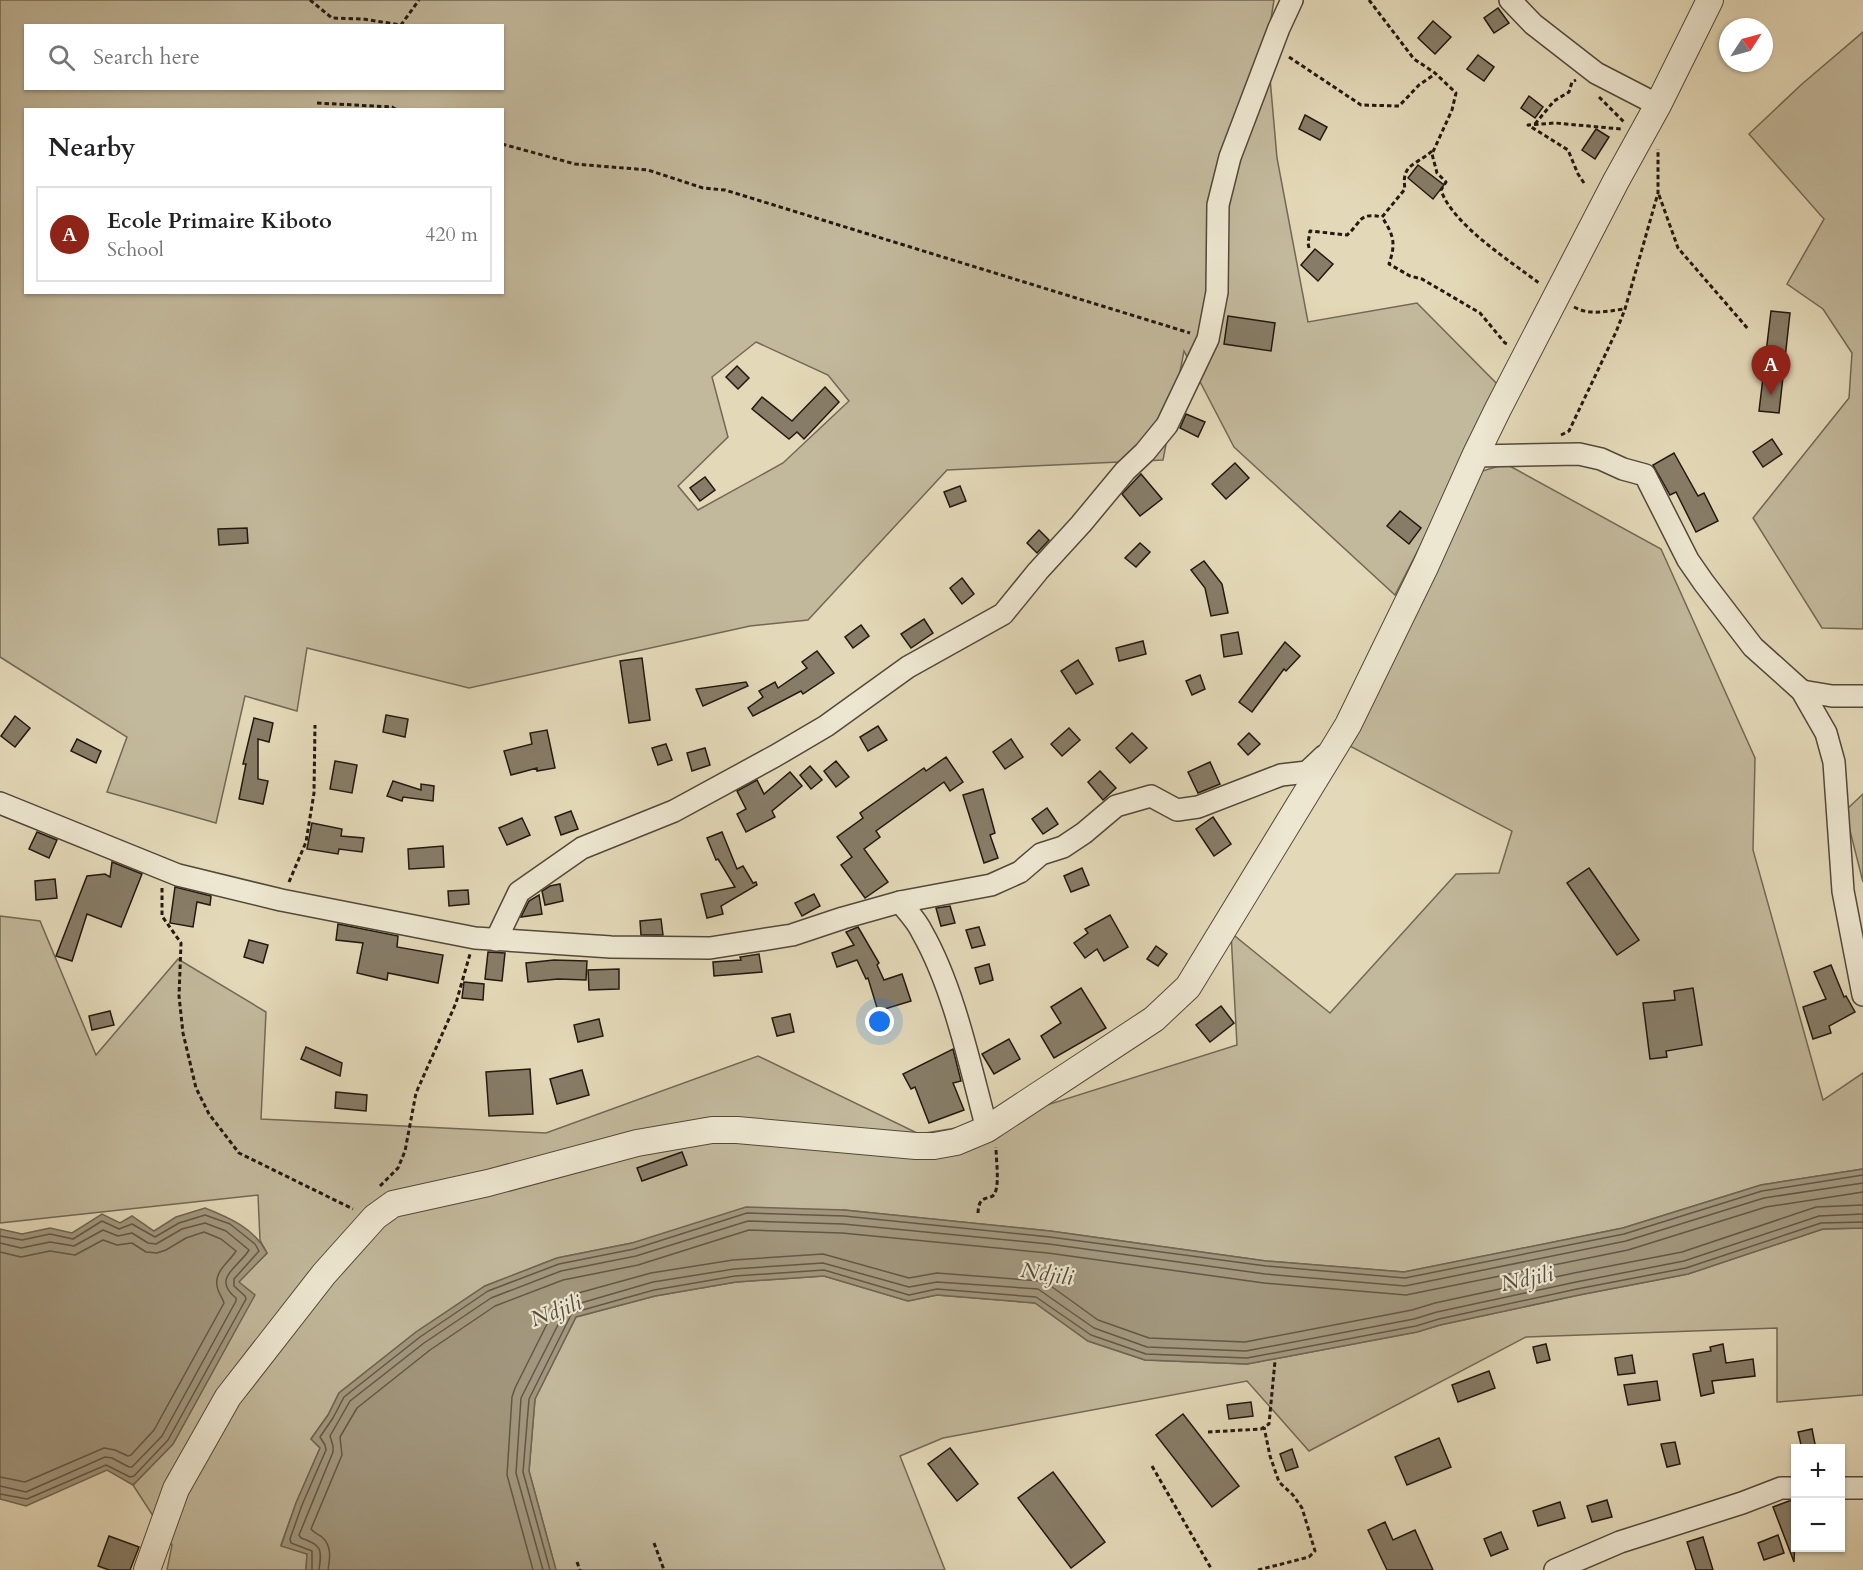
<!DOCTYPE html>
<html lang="en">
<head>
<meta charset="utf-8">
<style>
	body { margin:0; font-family:Cardo,serif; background:#f2f2f2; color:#202124 }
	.controls { position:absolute; right:18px; bottom:18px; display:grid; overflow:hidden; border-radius:0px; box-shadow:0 2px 4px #0004 }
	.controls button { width:54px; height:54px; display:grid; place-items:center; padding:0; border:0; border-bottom:2px solid #e0e0e0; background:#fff; color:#202124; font:30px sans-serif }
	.compass { position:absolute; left:1719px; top:18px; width:54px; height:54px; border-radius:50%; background:#fff; box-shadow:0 2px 4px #0004; rotate:54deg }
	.you { position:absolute; left:880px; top:1022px; width:21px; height:21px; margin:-15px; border:4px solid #fff; border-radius:50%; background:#1a73e8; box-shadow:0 0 0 9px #1a73e833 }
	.badge { display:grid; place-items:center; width:39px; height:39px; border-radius:50%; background:#8f2418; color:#fff; font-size:20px; font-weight:700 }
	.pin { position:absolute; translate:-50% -50px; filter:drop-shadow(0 2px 3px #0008) }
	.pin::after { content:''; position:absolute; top:32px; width:21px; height:18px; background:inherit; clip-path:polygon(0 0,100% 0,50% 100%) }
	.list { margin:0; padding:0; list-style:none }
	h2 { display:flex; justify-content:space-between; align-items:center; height:78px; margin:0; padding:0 24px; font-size:26px }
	h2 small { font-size:20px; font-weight:400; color:#757577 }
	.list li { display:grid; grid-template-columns:39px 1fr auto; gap:18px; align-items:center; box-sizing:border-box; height:96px; margin:0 12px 12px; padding:0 12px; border:2px solid #e0e0e0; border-radius:0px }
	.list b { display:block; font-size:22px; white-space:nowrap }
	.list p { margin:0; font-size:20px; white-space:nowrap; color:#757577 }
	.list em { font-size:20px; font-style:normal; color:#757577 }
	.icon { flex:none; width:33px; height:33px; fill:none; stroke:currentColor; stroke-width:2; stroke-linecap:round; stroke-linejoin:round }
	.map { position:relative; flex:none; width:1863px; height:1570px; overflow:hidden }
	.search { position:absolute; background:#fff; box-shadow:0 2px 4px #0004; left:24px; top:24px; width:480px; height:66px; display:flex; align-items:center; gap:15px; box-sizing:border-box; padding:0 21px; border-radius:0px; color:#757577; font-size:22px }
	.panel { position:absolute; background:#fff; box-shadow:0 2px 4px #0004; left:24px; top:108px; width:480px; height:186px; border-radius:0px }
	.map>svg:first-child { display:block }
	.green { fill:#c2b89b; stroke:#726856; stroke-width:1.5; fill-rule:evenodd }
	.water { fill:#a2977e; stroke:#6f6552; stroke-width:1.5 }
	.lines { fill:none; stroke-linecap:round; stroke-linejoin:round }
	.shore { stroke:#625847; stroke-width:1.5 }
	.building { fill:#877c67; stroke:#231910; stroke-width:1.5 }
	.minor-casing { stroke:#53493a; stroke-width:24 }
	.tertiary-casing { stroke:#53493a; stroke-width:28 }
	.path { stroke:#231910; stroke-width:3; stroke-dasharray:4.5 3; stroke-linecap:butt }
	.minor { stroke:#ede6d0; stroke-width:21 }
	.tertiary { stroke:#ede6d0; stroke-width:26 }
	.labels { text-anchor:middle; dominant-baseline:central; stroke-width:4.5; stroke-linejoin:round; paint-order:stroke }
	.water-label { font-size:22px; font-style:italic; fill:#564b3c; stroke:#ede6d0 }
</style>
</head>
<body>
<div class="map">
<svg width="1863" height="1570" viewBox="0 0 1863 1570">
	<rect width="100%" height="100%" fill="#e3d8b7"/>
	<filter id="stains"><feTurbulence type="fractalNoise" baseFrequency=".00333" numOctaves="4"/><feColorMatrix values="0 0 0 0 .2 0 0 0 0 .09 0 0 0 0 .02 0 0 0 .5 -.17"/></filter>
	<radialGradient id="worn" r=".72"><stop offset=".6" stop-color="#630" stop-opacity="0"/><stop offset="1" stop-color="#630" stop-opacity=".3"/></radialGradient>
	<g class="green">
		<path d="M0,0H1274L1267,44L1277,158L1308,322L1417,303L1501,388L1395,595L1234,447L1184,351L1163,460L947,470L808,620L750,626L469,688L307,648L297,711L245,696L216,823L107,792L127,737L0,657ZM26,26H502V88H26ZM26,110H502V292H26ZM756,342L828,375L849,401L783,463L698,510L678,486L728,437L712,377Z"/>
		<polygon points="1863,32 1863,629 1822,628 1753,518 1849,398 1852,353 1823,309 1787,284 1824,219 1749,134 1802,84"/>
		<polygon points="1506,464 1661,549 1755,758 1753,850 1823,1100 1863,1073 1863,1169 1761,1185 1623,1228 1404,1272 1266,1261 1050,1231 844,1210 632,1243 557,1258 485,1286 416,1332 339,1393 328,1415 311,1439 320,1448 296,1503 281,1545 307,1554 306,1570 167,1570 172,1545 133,1485 173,1444 254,1295 238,1282 267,1253 260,1240 258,1195 0,1223 0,916 40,921 96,1055 178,959 266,1012 261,1119 546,1133 758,1056 919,1134 993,1122 1237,1045 1231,933 1330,1013 1456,874 1499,873 1512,831 1344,743 1472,474"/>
		<polygon points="1863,794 1863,882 1845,811"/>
		<polygon points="1863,1228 1863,1395 1777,1402 1777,1328 1526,1337 1309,1451 1247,1381 943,1438 900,1456 945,1570 556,1570 529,1471 535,1399 576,1317 655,1296 736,1282 824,1276 908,1301 937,1295 1035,1303 1088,1341 1145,1360 1247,1364 1417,1332 1440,1325 1579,1295 1688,1274 1823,1229"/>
	</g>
	<g class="water">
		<polygon points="1863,1169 1863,1228 1823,1229 1688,1274 1579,1295 1440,1325 1417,1332 1247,1364 1145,1360 1088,1341 1035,1303 937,1295 908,1301 824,1276 736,1282 655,1296 576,1317 535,1399 529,1471 556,1570 306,1570 307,1554 281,1546 296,1503 320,1448 311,1439 328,1415 339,1393 416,1332 485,1286 557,1258 632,1243 746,1207 844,1210 1050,1231 1266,1261 1404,1272 1623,1228 1761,1185"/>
		<path d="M205,1208C230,1218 254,1228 267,1253L239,1282L255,1295L173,1444L133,1485L107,1470L26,1506L0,1499V1229L22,1234L50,1228L72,1233L102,1214L120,1223L132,1216L154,1231L176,1217Z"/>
	</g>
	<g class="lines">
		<g class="shore">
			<polyline points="0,1236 22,1240 50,1234 73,1239 102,1221 119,1229 132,1224 155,1237 179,1223 205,1215 230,1224 255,1244 259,1251 234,1279 234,1286 245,1296 246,1299 168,1440 134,1476 130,1477 106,1465 27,1499 0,1494"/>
			<path d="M0,1243L21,1248L50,1242L74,1246L103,1230L118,1236L132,1233L148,1243L156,1244L182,1229L205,1223L226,1231L249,1250C239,1267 211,1278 236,1298V1301L162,1436L132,1467H129L112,1458L105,1457L26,1492L0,1486"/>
			<path d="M0,1252L21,1257L50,1251L75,1255L103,1240L117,1245L132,1243L146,1252L157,1253L166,1250L186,1238L204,1232L221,1239L236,1251C228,1264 212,1272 218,1290C220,1295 223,1299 224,1303L154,1430L131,1455L128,1456L115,1450L104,1448L25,1482L0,1477"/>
			<polyline points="312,1570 312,1551 291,1543 290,1539 302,1505 326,1450 325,1445 320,1437 333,1418 344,1397 420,1337 488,1291 559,1264 634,1249 747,1213 844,1216 1050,1237 1266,1266 1405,1278 1624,1234 1762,1191 1863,1175"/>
			<path d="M319,1570C322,1549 322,1545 301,1538L299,1535L333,1452V1446L330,1436L350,1401L424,1343L491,1298L561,1271L636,1256L748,1221L843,1224L1049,1244L1265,1274L1405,1286L1626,1241L1764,1198L1863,1183"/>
			<path d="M328,1570C330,1558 332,1546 322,1537C318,1534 314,1533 311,1529L342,1455L340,1437L357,1408L430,1350L495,1306L563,1280L638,1265L749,1230L842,1233L1048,1253L1264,1283L1406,1295L1628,1250L1766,1207L1863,1192"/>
			<polyline points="533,1570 507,1475 512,1397 515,1388 555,1308 562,1300 571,1295 651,1273 733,1260 823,1254 909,1278 937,1273 1040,1281 1048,1284 1098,1320 1149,1338 1245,1342 1412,1310 1435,1303 1574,1273 1682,1252 1816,1207 1863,1205"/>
			<polyline points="543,1570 516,1473 521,1398 567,1307 653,1282 734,1269 823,1263 909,1287 937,1282 1038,1289 1094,1328 1147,1347 1246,1351 1414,1319 1437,1312 1576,1282 1684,1261 1819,1216 1863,1214"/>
			<polyline points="550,1570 523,1472 529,1399 572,1313 654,1290 735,1276 824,1270 909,1295 937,1289 1036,1297 1091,1335 1146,1354 1247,1358 1416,1326 1439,1319 1577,1289 1686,1268 1821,1223 1863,1222"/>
		</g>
	</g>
	<g class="building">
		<polygon points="1498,8 1509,23 1494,33 1484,18"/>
		<polygon points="1433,21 1451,37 1435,54 1418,38"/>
		<polygon points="1478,55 1494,67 1484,81 1467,69"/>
		<polygon points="1529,96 1543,107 1535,118 1521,108"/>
		<polygon points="1305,115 1327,127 1320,140 1299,129"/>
		<polygon points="1596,129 1609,137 1595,159 1582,150"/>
		<polygon points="1418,165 1444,185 1433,199 1408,178"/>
		<polygon points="1315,249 1333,264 1318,281 1301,265"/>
		<polygon points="1771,311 1790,313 1779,413 1759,411"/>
		<polygon points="1228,316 1275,323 1271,351 1224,344"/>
		<polygon points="737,366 749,378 738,389 726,377"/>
		<polygon points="825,387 839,402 804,439 797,432 789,439 752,409 762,397 792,421"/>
		<polygon points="1186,414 1205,422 1198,437 1180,428"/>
		<polygon points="1772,439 1782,454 1763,467 1753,452"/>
		<polygon points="1674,453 1698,496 1704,493 1718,521 1696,532 1676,492 1670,495 1653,465"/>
		<polygon points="1235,463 1249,478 1226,499 1212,484"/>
		<polygon points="1141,474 1162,499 1140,516 1122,494"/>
		<polygon points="705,477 715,490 700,501 690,488"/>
		<polygon points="960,486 966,501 950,507 944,492"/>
		<polygon points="1400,511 1421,528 1409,544 1387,526"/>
		<polygon points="247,528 248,543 219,545 218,529"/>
		<polygon points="1039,530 1049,540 1037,553 1027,543"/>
		<polygon points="1140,543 1150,552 1136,567 1125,558"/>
		<polygon points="1204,561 1222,584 1228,613 1211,616 1205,588 1191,570"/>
		<polygon points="962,578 974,594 962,604 950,588"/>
		<polygon points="924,619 933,633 911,648 901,634"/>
		<polygon points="861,625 869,636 853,648 845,637"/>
		<polygon points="1238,632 1242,654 1224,657 1221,635"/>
		<polygon points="1143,641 1146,654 1119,661 1116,648"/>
		<polygon points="1285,642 1300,656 1286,671 1284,669 1252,712 1239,702"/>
		<polygon points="817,651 834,673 803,694 801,691 753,716 748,708 763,697 759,691 775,682 778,688 807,668 802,662"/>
		<polygon points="642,658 650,720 629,723 620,661"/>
		<polygon points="1078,660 1093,684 1076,694 1061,671"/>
		<polygon points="1200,675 1205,689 1192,695 1186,681"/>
		<polygon points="746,682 748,686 703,706 696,689"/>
		<polygon points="386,715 408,719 405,737 383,732"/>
		<polygon points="15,716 30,728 15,747 1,736"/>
		<polygon points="254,718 273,723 269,742 258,739 258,779 268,781 263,804 239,799 246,764 243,764"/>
		<polygon points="878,726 887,740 868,751 860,737"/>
		<polygon points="1069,728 1080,740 1062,756 1051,744"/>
		<polygon points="547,730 555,768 537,771 537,768 511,775 504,751 532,744 530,733"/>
		<polygon points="1132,733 1147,748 1130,763 1116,748"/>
		<polygon points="1249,733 1260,744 1248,755 1238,744"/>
		<polygon points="77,739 101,751 96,763 71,751"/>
		<polygon points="1011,739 1023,757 1005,769 993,752"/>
		<polygon points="666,744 672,760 658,765 652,748"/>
		<polygon points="705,748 710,765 692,771 687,753"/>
		<polygon points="946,757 963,782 950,791 944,782 876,831 880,837 864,849 888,882 865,898 841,865 852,857 837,837 863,818 860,813 924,768 926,771"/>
		<polygon points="335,761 357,765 352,793 330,789"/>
		<polygon points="836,761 849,777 836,787 824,771"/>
		<polygon points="1210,762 1220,784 1198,793 1188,772"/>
		<polygon points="810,766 822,780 811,789 800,775"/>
		<polygon points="1100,771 1116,788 1103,800 1088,782"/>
		<polygon points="790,772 802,786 772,811 775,817 746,832 737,814 746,809 737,791 757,780 764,794"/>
		<polygon points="393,781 421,790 421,784 434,786 433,801 403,797 402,801 387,796"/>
		<polygon points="983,789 995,833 990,835 998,858 984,863 963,795"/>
		<polygon points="1047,808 1058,824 1043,834 1032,819"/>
		<polygon points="571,811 578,829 561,835 555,817"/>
		<polygon points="1213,817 1231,844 1214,856 1196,829"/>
		<polygon points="522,818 530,835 507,845 499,828"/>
		<polygon points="312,823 342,829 341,836 364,838 362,852 339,849 338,854 307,849"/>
		<polygon points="37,832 57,840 49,858 29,849"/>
		<polygon points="722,832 737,869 743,866 753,883 756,882 757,885 721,906 723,914 707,918 701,894 735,887 718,859 716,860 707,838"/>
		<polygon points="443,846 444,867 409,869 408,849"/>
		<polygon points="112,862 142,874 121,927 87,914 72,961 56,956 87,876 105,874 110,877"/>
		<polygon points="1082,868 1089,885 1071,892 1064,876"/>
		<polygon points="1589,868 1639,940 1617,955 1567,883"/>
		<polygon points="55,879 57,898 36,900 35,881"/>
		<polygon points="560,884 563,901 545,905 542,891 550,886"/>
		<polygon points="175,887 211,896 210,905 197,902 193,927 170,923"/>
		<polygon points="468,890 469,904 449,906 448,891"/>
		<polygon points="814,894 820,906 802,916 795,903"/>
		<polygon points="539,895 542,914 521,917 529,901"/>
		<polygon points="950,906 955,923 941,926 936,908"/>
		<polygon points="1110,915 1128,947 1104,961 1097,949 1085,958 1074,943 1088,933 1085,929"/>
		<polygon points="661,919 663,935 641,935 640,921"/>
		<polygon points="338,924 398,936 397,947 443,955 438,983 388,973 387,980 357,973 363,943 336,940"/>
		<polygon points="858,927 879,963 877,965 884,980 902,974 911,1001 878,1011 868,978 866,979 857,960 837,967 832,953 854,945 846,932"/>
		<polygon points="979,927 985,945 972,948 966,930"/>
		<polygon points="249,940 268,945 263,963 244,957"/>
		<polygon points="1156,946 1167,954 1158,966 1147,959"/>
		<polygon points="488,952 505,953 502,981 485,979"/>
		<polygon points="759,954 762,972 714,976 713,962 741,960 740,957"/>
		<polygon points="554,960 587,961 586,980 558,979 528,982 526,963"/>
		<polygon points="989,964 993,980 980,984 975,968"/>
		<polygon points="1831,965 1844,997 1846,996 1855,1012 1829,1026 1831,1033 1813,1039 1803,1007 1826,999 1814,972"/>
		<polygon points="619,969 619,989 589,990 588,970"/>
		<polygon points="464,982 484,984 483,1000 462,998"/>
		<polygon points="1081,988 1106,1028 1054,1058 1041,1036 1061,1023 1051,1007"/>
		<polygon points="1693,988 1702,1045 1666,1051 1667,1057 1650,1059 1643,1003 1675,1000 1674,991"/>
		<polygon points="1221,1006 1234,1023 1210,1042 1196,1025"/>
		<polygon points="110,1011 114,1025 92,1030 89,1016"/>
		<polygon points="790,1014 794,1032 777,1036 772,1018"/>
		<polygon points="599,1019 603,1036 578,1042 574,1025"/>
		<polygon points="1009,1039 1020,1059 994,1074 982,1054"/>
		<polygon points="306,1047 342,1063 340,1076 301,1059"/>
		<polygon points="953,1049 961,1081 953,1083 964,1110 929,1123 915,1087 911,1089 903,1074"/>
		<polygon points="530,1069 533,1114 489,1116 486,1072"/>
		<polygon points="582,1070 589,1095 557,1104 550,1079"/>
		<polygon points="336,1092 367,1095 366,1111 335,1108"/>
		<polygon points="682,1152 687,1165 642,1181 637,1168"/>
		<polygon points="1546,1344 1550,1360 1537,1363 1533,1347"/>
		<polygon points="1723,1344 1726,1363 1753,1359 1755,1376 1712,1381 1714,1393 1701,1396 1693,1354 1711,1351 1710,1347"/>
		<polygon points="1632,1355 1635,1373 1618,1375 1615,1358"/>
		<polygon points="1489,1371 1495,1388 1458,1402 1452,1385"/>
		<polygon points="1657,1381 1660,1400 1628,1405 1624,1385"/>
		<polygon points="1251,1402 1253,1416 1229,1419 1227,1405"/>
		<polygon points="1183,1414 1239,1486 1212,1507 1156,1435"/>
		<polygon points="1812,1429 1816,1449 1802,1449 1798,1432"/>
		<polygon points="1439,1438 1451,1467 1407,1485 1395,1457"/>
		<polygon points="1675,1442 1680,1464 1667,1467 1661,1444"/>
		<polygon points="950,1448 978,1484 957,1501 928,1464"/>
		<polygon points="1292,1449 1298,1467 1286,1471 1280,1454"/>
		<polygon points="1053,1472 1105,1542 1071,1568 1018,1498"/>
		<polygon points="1607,1500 1612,1517 1592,1522 1587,1506"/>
		<polygon points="1789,1501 1792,1501 1796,1511 1794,1562 1773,1507"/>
		<polygon points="1560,1502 1565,1518 1538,1526 1533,1511"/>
		<polygon points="1385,1522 1393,1540 1415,1530 1433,1570 1387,1570 1368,1530"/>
		<polygon points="1501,1532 1508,1549 1491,1556 1484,1539"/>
		<polygon points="1778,1535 1784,1553 1764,1560 1758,1543"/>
		<polygon points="109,1536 139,1547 130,1570 109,1570 98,1566"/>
		<polygon points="1703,1537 1713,1570 1696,1570 1687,1542"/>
	</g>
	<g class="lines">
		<defs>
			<g id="minor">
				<polyline points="1510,0 1533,24 1596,73 1658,105"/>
				<polyline points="1475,456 1579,454 1601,459 1623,469 1645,475 1688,560 1704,583 1753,647 1802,691 1826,733 1834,762 1843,891 1863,995"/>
				<polyline points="1802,691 1832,696 1863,696"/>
				<polyline points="0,803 178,875 281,900 475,938 611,947 710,948 792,935 843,918 900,902 991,885 1020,872 1041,854 1063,847 1084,833 1116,806 1151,796 1177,810 1198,807 1281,775 1307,772 1324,756"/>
				<path d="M900,902C908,912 917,921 922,932C954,988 970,1066 987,1129"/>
				<polyline points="496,940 519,892 582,848 674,811 775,756 826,726 908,667 1003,614 1038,571 1081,524 1125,471 1145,452 1167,425 1208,339 1217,292 1218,205 1230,157 1279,28 1292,0"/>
				<polyline points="1840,1488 1863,1488"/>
				<polyline points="1555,1570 1620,1542 1742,1503 1781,1488 1796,1488"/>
			</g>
			<polyline id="tertiary" points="147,1570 176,1489 228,1397 324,1274 375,1217 393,1204 488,1183 637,1143 712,1130 737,1130 916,1146 934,1146 956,1142 987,1129 1154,1019 1188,987 1348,725 1426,565 1475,456 1498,409 1616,181 1658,105 1710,0"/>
		</defs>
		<use href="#minor" class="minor-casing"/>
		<use href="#tertiary" class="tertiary-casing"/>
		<g class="path">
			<polyline points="310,0 332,18 363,19 401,25 419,0"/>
			<path d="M1369,0L1414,59L1435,73L1456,93L1452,110L1432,154L1437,173L1446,182L1441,190C1452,224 1510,261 1539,283"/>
			<polyline points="1289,57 1361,105 1399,106 1419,85 1435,74"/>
			<polyline points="1599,97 1624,122"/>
			<polyline points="317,103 392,107 397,110"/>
			<polyline points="1535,124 1554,101 1569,92 1572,82 1576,80"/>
			<polyline points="502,144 575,164 648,170 703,188 725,190 1190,333"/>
			<path d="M1432,151C1415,166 1401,164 1405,189L1382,217C1394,236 1396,243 1389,264L1410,276L1422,279L1480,313L1505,343L1509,345"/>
			<polyline points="1584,183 1578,174 1568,150 1528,125 1555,123 1621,129"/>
			<polyline points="1659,195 1678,248 1749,330"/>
			<path d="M1309,248L1308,243L1310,231L1347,235C1362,222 1358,212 1382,217"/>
			<path d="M1574,307C1591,316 1606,311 1625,309"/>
			<polyline points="1561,435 1569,431 1616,332 1625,309 1658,193 1658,149"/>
			<polyline points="289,882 306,842 314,793 315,725"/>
			<polyline points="162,888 162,916 181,943 179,996 183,1033 196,1088 209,1114 239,1153 353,1209"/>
			<polyline points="380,1186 398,1168 405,1151 416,1093 456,1003 470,954"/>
			<path d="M978,1213C979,1190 993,1204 996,1190C999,1178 996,1160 996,1147"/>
			<polyline points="1208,1432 1261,1429 1269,1424 1275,1361"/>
			<polyline points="1152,1466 1212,1570"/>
			<polyline points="654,1543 664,1570"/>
			<polyline points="577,1562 580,1570"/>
			<polyline points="1258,1570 1309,1557 1315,1551 1302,1508 1293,1495 1279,1482 1270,1456 1264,1427"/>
		</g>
		<use href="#minor" class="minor"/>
		<use href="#tertiary" class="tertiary"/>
	</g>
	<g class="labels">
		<g class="water-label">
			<text transform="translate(1047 1274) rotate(9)">Ndjili</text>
			<text transform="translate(1527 1279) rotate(-12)">Ndjili</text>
			<text transform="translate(556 1311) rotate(-21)">Ndjili</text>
		</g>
	</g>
	<rect width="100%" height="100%" filter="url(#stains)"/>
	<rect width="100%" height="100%" fill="url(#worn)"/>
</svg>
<div class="controls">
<button>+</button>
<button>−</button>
</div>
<svg class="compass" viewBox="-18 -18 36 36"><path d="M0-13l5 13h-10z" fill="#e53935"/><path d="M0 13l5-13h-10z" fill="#757577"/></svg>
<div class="you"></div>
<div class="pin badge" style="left:1771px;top:395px">A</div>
<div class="search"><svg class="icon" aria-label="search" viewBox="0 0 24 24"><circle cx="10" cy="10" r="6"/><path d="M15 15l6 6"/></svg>Search here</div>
<section class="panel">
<h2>Nearby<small></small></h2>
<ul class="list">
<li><span class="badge">A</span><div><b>Ecole Primaire Kiboto</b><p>School</p></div><em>420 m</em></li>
</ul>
</section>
</div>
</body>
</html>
